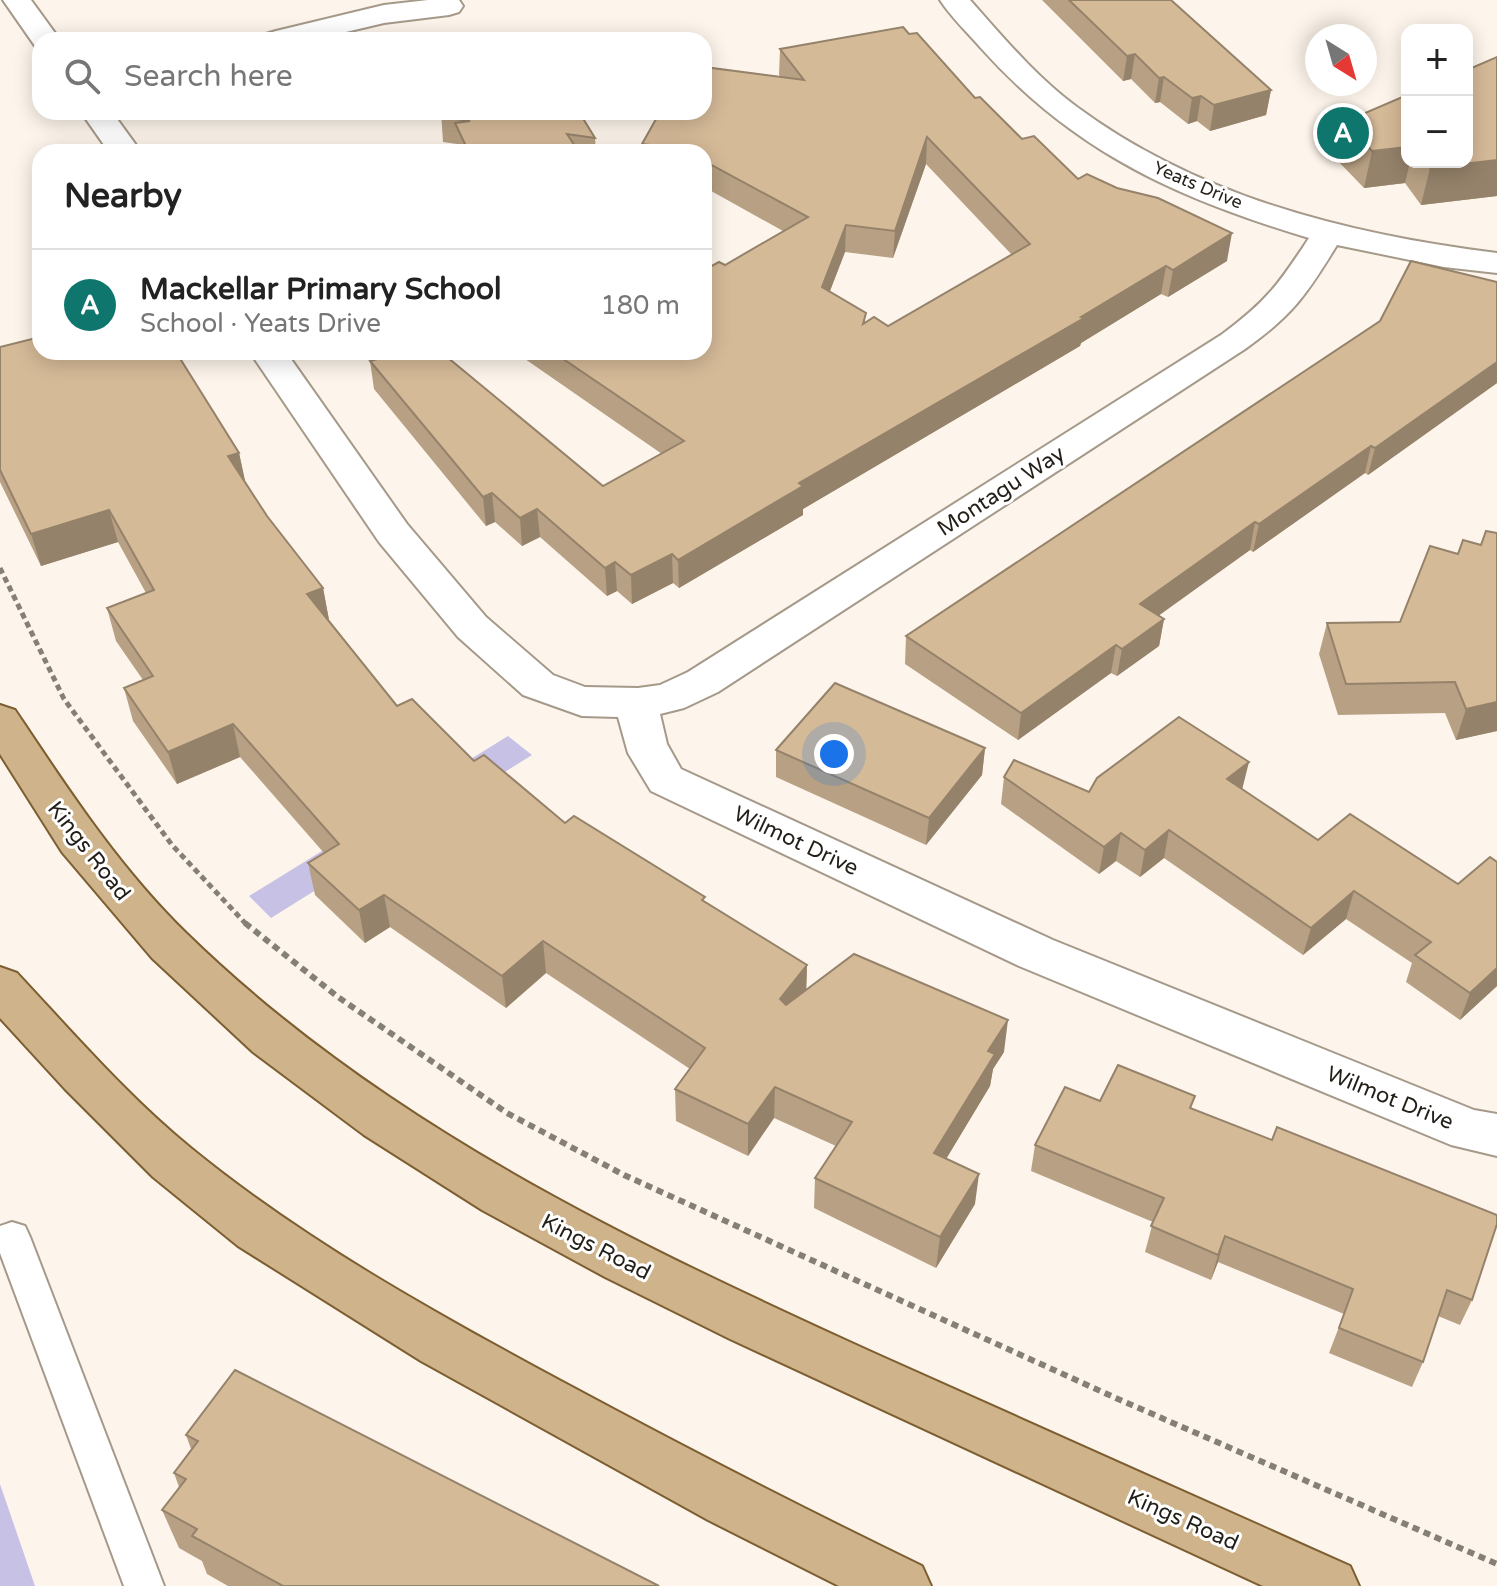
<!DOCTYPE html>
<html lang="en">
<head>
<meta charset="utf-8">
<style>
	body { margin:0; font-family:"Varela Round",sans-serif; background:#f6f6f6; color:#222 }
	.controls { position:absolute; right:24px; top:24px; display:grid; overflow:hidden; border-radius:16px; box-shadow:0 4px 20px #0003 }
	.controls button { width:72px; height:72px; display:grid; place-items:center; padding:0; border:0; border-bottom:2px solid #e0e0e0; background:#fff; color:#222; font:40px sans-serif }
	.compass { position:absolute; left:1305px; top:24px; width:72px; height:72px; border-radius:50%; background:#fff; box-shadow:0 4px 20px #0003; rotate:143deg }
	.you { position:absolute; left:834px; top:754px; width:28px; height:28px; margin:-20px; border:6px solid #fff; border-radius:50%; background:#1a73e8; box-shadow:0 0 0 12px #1a73e833 }
	.badge { display:grid; place-items:center; width:52px; height:52px; border-radius:50%; background:#0f766e; color:#fff; font-size:26px; font-weight:700 }
	.pin { position:absolute; translate:-50% -50%; border:4px solid #fff; box-shadow:0 2px 8px #0006 }
	.list { margin:0; padding:0; list-style:none }
	h2 { display:flex; justify-content:space-between; align-items:center; height:104px; margin:0; padding:0 32px; font-size:34px }
	h2 small { font-size:26px; font-weight:400; color:#767676 }
	.list li { display:grid; grid-template-columns:52px 1fr auto; gap:24px; align-items:center; box-sizing:border-box; height:112px; padding:0 32px; border-top:2px solid #e0e0e0 }
	.list b { display:block; font-size:30px; white-space:nowrap }
	.list p { margin:0; font-size:26px; white-space:nowrap; color:#767676 }
	.list em { font-size:26px; font-style:normal; color:#767676 }
	.icon { flex:none; width:44px; height:44px; fill:none; stroke:currentColor; stroke-width:2; stroke-linecap:round; stroke-linejoin:round }
	.map { position:relative; flex:none; width:1497px; height:1586px; overflow:hidden }
	.search { position:absolute; background:#fff; box-shadow:0 4px 20px #0003; left:32px; top:32px; width:680px; height:88px; display:flex; align-items:center; gap:20px; box-sizing:border-box; padding:0 28px; border-radius:24px; color:#767676; font-size:30px }
	.panel { position:absolute; background:#fff; box-shadow:0 4px 20px #0003; left:32px; top:144px; width:680px; height:216px; border-radius:24px }
	.map>svg:first-child { display:block }
	.green { fill:#c8c1e6 }
	.lines { fill:none; stroke-linecap:round; stroke-linejoin:round }
	.lane-casing { stroke:#a59989; stroke-width:4 }
	.street-casing { stroke:#a59989; stroke-width:4 }
	.primary-casing { stroke:#7d5e31; stroke-width:4 }
	.path-far1 { stroke:#858077; stroke-width:5; stroke-dasharray:6 4; stroke-linecap:butt }
	.path { stroke:#858077; stroke-width:6; stroke-dasharray:7 5; stroke-linecap:butt }
	.lane { fill:#fff; fill-rule:evenodd }
	.street { fill:#fff; fill-rule:evenodd }
	.primary { fill:#ceb38b; fill-rule:evenodd }
	.wall { fill:#b7a083; fill-rule:evenodd }
	.shaded-wall { fill:#95826a }
	.building { fill:#d5ba98; stroke:#95826a; stroke-width:2; fill-rule:evenodd }
	.labels { text-anchor:middle; dominant-baseline:central; stroke-width:6; stroke-linejoin:round; paint-order:stroke }
	.far-street-label { font-size:18px; fill:#231f18; stroke:#fff }
	.street-label { font-size:22px; fill:#231f18; stroke:#fff }
</style>
</head>
<body>
<div class="map">
<svg width="1497" height="1586" viewBox="0 0 1497 1586">
	<rect width="100%" height="100%" fill="#fdf5eb"/>
	<g class="green">
		<polygon points="508,736 532,755 271,918 249,896"/>
		<polygon points="0,1484 35,1586 0,1586"/>
	</g>
	<g class="lines">
		<defs>
			<polygon id="lane" points="12,1222 25,1226 30,1237 164,1586 124,1586 0,1253 0,1226"/>
			<g id="street">
				<polygon points="3,0 31,0 60,40 40,40 40,48 35,46"/>
				<polygon points="428,0 459,0 463,6 459,12 449,15 384,23 312,40 261,40 266,34 276,31 384,5"/>
				<path d="M940,0H970C1003,37 1036,77 1077,107C1199,197 1349,235 1497,253V273L1444,267L1337,245C1307,294 1293,315 1245,349L718,692L684,708L660,714L667,744L681,769L1053,940L1474,1110L1497,1114V1156L1451,1145L1019,966L651,791L628,753L618,717L582,716L523,695L458,637L379,542L250,352H286L407,524L486,617L553,675L585,687L638,688L660,685L688,672L1221,335C1266,302 1279,284 1309,238C1176,198 1074,152 980,47C966,31 951,17 940,0Z"/>
				<polygon points="81,112 112,112 141,152 109,152"/>
			</g>
			<g id="primary">
				<path d="M0,705L15,710C67,788 119,868 187,934C383,1125 630,1242 876,1354C1034,1425 1192,1495 1350,1566L1359,1586H1263L730,1339L605,1277L482,1210L364,1135L253,1052L152,958L62,852L0,754Z"/>
				<path d="M0,967L17,973C73,1033 128,1097 192,1149C305,1241 433,1312 561,1381C680,1445 800,1507 922,1566L931,1586H839L708,1520L421,1361L238,1246L153,1177L65,1089L0,1018Z"/>
			</g>
		</defs>
		<use href="#lane" class="lane-casing"/>
		<use href="#street" class="street-casing"/>
		<use href="#primary" class="primary-casing"/>
		<polyline class="path-far1" points="0,568 64,699 172,845 247,925"/>
		<polyline class="path" points="245,923 338,997 507,1113 624,1175 1118,1399 1497,1564"/>
		<use href="#lane" class="lane"/>
		<use href="#street" class="street"/>
		<use href="#primary" class="primary"/>
	</g>
	<g class="wall">
		<polygon points="1042,0 1171,0 1271,90 1266,115 1210,131 1197,121 1188,124 1160,102 1155,103 1131,79 1123,81"/>
		<path d="M909,34L975,98L1022,139L1078,179L1227,261L1168,297L1161,294L1081,343L1080,346L803,509V515L679,588L673,583L632,604L617,591L607,596L540,537L522,546L495,522L486,526L374,389L370,361H373L371,352H441L603,486L662,454L515,352H704L725,265L783,231L704,187V152H642V144L782,78L779,75L780,49ZM926,164L1012,255L888,326L866,322L830,291L845,252L893,258Z"/>
		<polygon points="1497,57 1497,196 1421,205 1405,183 1364,188 1336,159 1344,122 1407,162 1467,162"/>
		<polygon points="441,112 595,138 596,152 442,152 457,148 457,144 443,142"/>
		<polygon points="1497,282 1497,383 1368,475 1365,473 1253,552 1250,550 1158,615 1164,619 1159,646 1117,676 1111,673 1018,740 905,664 906,636"/>
		<polygon points="0,347 239,453 245,482 267,516 323,588 329,620 397,706 474,761 565,823 705,902 807,965 806,990 1004,1052 993,1069 990,1086 946,1159 975,1204 936,1268 814,1208 815,1178 836,1146 774,1118 748,1156 676,1121 675,1089 690,1069 546,973 506,1008 390,927 365,943 315,895 308,863 324,853 240,757 177,784 133,721 124,688 143,680 116,641 107,608 146,593 118,542 41,566 0,482"/>
		<polygon points="1481,545 1497,731 1456,740 1445,713 1338,715 1319,654 1327,623 1400,622 1458,554"/>
		<polygon points="985,748 982,775 926,845 776,777 776,750"/>
		<polygon points="1004,777 1089,792 1242,790 1497,986 1460,1020 1406,982 1412,963 1346,919 1303,955 1164,858 1140,877 1116,861 1099,874 1001,804"/>
		<polygon points="1100,1101 1192,1109 1472,1300 1460,1325 1438,1316 1423,1362 1412,1387 1329,1353 1344,1314 1218,1262 1211,1280 1145,1252 1153,1222 1031,1171 1035,1145"/>
		<polygon points="186,1435 659,1586 228,1586 207,1574 202,1561 179,1548 162,1510 179,1487 174,1473 191,1449"/>
	</g>
	<g class="shaded-wall">
		<polygon points="1135,54 1131,79 1123,81 1127,56"/>
		<polygon points="1164,77 1160,102 1155,103 1159,78"/>
		<polygon points="1271,90 1266,115 1210,131 1214,105"/>
		<polygon points="1201,96 1197,121 1188,124 1192,98"/>
		<polygon points="927,137 926,164 893,258 895,231"/>
		<polygon points="1407,147 1407,162 1410,162 1405,183 1364,188 1372,151"/>
		<polygon points="1497,160 1497,196 1421,205 1430,168"/>
		<polygon points="846,225 845,252 821,314 822,287"/>
		<polygon points="1232,233 1227,261 1168,297 1173,270"/>
		<polygon points="1166,266 1161,294 1081,343 1080,346 803,509 803,515 679,588 678,560 799,483"/>
		<polygon points="1497,362 1497,383 1368,475 1375,448"/>
		<polygon points="1371,446 1365,473 1253,552 1259,524"/>
		<polygon points="239,453 246,485 228,456"/>
		<polygon points="492,493 495,522 486,526 483,497"/>
		<polygon points="537,509 540,537 522,546 520,518"/>
		<polygon points="109,510 118,542 41,566 31,534"/>
		<polygon points="1255,522 1250,550 1136,632 1140,604"/>
		<polygon points="672,554 673,583 632,604 631,575"/>
		<polygon points="615,562 617,591 607,596 605,568"/>
		<polygon points="323,588 329,620 307,594"/>
		<polygon points="1164,619 1159,646 1117,676 1122,649"/>
		<polygon points="1116,645 1111,673 1018,740 1021,713"/>
		<polygon points="1497,702 1497,731 1456,740 1466,709"/>
		<polygon points="233,724 240,757 177,784 168,752"/>
		<polygon points="985,748 982,775 926,845 929,818"/>
		<polygon points="1249,762 1242,790 1227,779"/>
		<polygon points="1169,830 1164,858 1140,877 1145,850"/>
		<polygon points="1121,833 1116,861 1099,874 1104,847"/>
		<polygon points="1354,891 1346,919 1303,955 1311,928"/>
		<polygon points="384,895 390,927 365,943 359,910"/>
		<polygon points="543,941 546,973 506,1008 502,976"/>
		<polygon points="807,965 806,997 780,1031 780,999"/>
		<polygon points="1497,968 1497,986 1460,1020 1470,993"/>
		<polygon points="1008,1020 1004,1052 993,1069 990,1086 931,1184 934,1153 988,1051"/>
		<polygon points="775,1087 774,1118 748,1156 748,1124"/>
		<polygon points="979,1174 975,1204 936,1268 940,1237"/>
		<polygon points="1225,1236 1218,1262 1211,1280 1218,1255"/>
	</g>
	<g class="building">
		<polygon points="1069,0 1171,0 1271,90 1214,105 1201,96 1192,98 1164,77 1159,78 1135,54 1127,56"/>
		<path d="M903,27L909,34L917,33L975,98L980,97L1022,139L1034,136L1078,179L1087,174L1117,188L1158,198L1232,233L1173,270L1166,266L1081,317L1084,318L799,483L803,486L678,560L672,554L631,575L615,562L605,568L537,509L520,518L492,493L483,497L370,361L381,358L376,352H441L603,486L684,441L553,352H704V270L719,262L725,265L808,217L704,161V152H688L683,149L642,144L660,112H704V67L804,80L780,49ZM927,137L1030,244L888,326L874,317L863,324L866,313L822,287L846,225L895,231Z"/>
		<polygon points="1497,57 1497,160 1430,168 1426,162 1467,162 1467,70"/>
		<polygon points="1407,95 1407,147 1372,151 1344,122"/>
		<polygon points="441,112 579,112 595,138 567,134 579,152 442,152 466,146 455,123 470,121 441,117"/>
		<polygon points="1411,261 1497,282 1497,362 1375,448 1371,446 1259,524 1255,522 1140,604 1164,619 1122,649 1116,645 1021,713 906,636 1380,321"/>
		<polygon points="40,337 40,352 176,352 239,453 228,456 267,516 323,588 307,594 397,706 412,699 474,761 484,755 565,823 574,816 705,897 702,900 807,965 780,999 786,1005 854,954 1008,1020 988,1051 995,1054 934,1153 979,1174 940,1237 815,1178 852,1122 775,1087 748,1124 675,1089 705,1048 543,941 502,976 384,895 359,910 308,863 339,844 233,724 168,752 124,688 153,676 107,608 154,590 109,510 31,534 0,470 0,347"/>
		<polygon points="1486,531 1497,533 1497,702 1466,709 1455,682 1346,684 1327,623 1400,622 1430,546 1458,554 1463,540 1481,545"/>
		<polygon points="835,683 985,748 929,818 776,750"/>
		<polygon points="1179,717 1249,762 1227,779 1318,840 1350,814 1458,884 1490,857 1497,862 1497,968 1470,993 1415,955 1431,942 1354,891 1311,928 1169,830 1145,850 1121,833 1104,847 1004,777 1014,760 1089,792 1097,778"/>
		<polygon points="1118,1065 1195,1096 1190,1108 1272,1140 1277,1127 1497,1215 1497,1224 1472,1300 1447,1290 1423,1362 1339,1328 1353,1289 1225,1236 1218,1255 1151,1226 1164,1198 1035,1145 1065,1087 1100,1101"/>
		<polygon points="235,1370 659,1586 283,1586 192,1536 197,1529 162,1510 186,1479 174,1473 198,1441 186,1435"/>
	</g>
	<g class="labels">
		<g class="far-street-label">
			<text transform="translate(1198 185) rotate(23)">Yeats Drive</text>
		</g>
		<g class="street-label">
			<text transform="translate(1001 491) rotate(-33)">Montagu Way</text>
			<text transform="translate(796 841) rotate(25)">Wilmot Drive</text>
			<text transform="translate(89 851) rotate(52)">Kings Road</text>
			<text transform="translate(1390 1098) rotate(22)">Wilmot Drive</text>
			<text transform="translate(596 1247) rotate(27)">Kings Road</text>
			<text transform="translate(1183 1520) rotate(24)">Kings Road</text>
		</g>
	</g>
</svg>
<div class="controls">
<button>+</button>
<button>−</button>
</div>
<svg class="compass" viewBox="-18 -18 36 36"><path d="M0-13l5 13h-10z" fill="#e53935"/><path d="M0 13l5-13h-10z" fill="#767676"/></svg>
<div class="you"></div>
<div class="pin badge" style="left:1343px;top:133px">A</div>
<div class="search"><svg class="icon" aria-label="search" viewBox="0 0 24 24"><circle cx="10" cy="10" r="6"/><path d="M15 15l6 6"/></svg>Search here</div>
<section class="panel">
<h2>Nearby<small></small></h2>
<ul class="list">
<li><span class="badge">A</span><div><b>Mackellar Primary School</b><p>School · Yeats Drive</p></div><em>180 m</em></li>
</ul>
</section>
</div>
</body>
</html>
